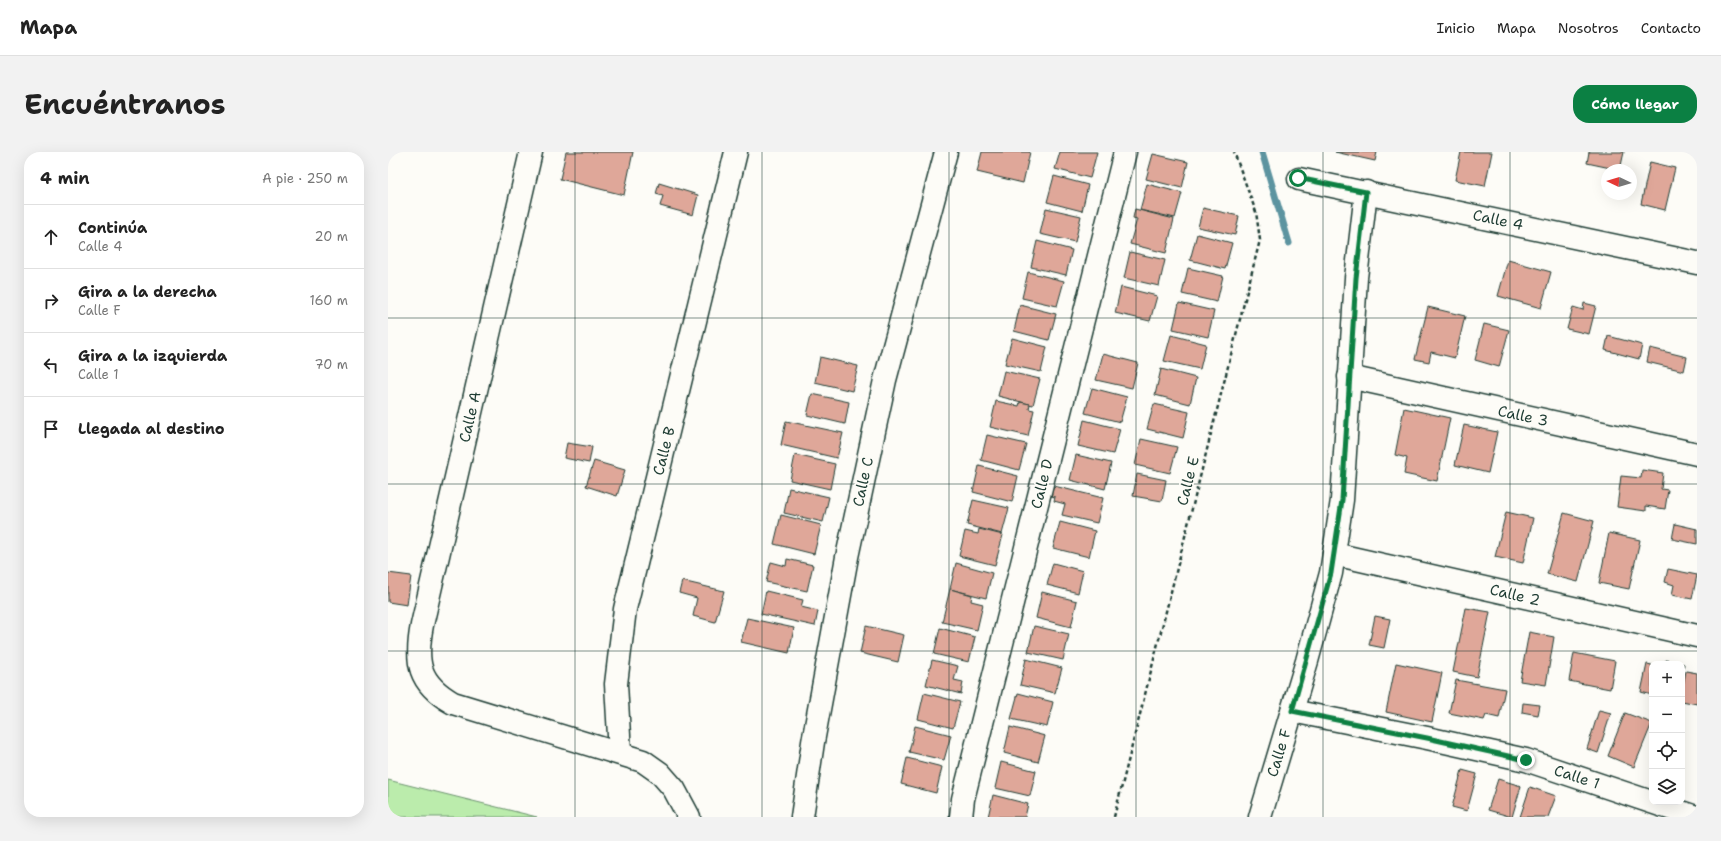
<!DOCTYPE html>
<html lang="es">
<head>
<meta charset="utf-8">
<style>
	body { margin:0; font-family:"Shantell Sans",sans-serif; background:#f2f2f2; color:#222 }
	.controls { position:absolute; right:12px; bottom:12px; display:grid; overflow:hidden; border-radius:8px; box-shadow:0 4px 16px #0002 }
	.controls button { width:36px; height:36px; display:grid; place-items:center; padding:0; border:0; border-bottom:1px solid #e0e0e0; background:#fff; color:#222; font:20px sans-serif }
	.compass { position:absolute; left:1213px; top:12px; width:36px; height:36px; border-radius:50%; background:#fff; box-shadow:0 4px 16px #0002; rotate:274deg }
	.stop { position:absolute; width:12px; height:12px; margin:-9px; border:3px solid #0b8043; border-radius:50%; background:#fff }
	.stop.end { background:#0b8043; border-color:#fff; box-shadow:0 1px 4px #0008 }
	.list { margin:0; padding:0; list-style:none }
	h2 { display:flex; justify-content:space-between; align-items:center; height:52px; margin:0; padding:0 16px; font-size:17px }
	h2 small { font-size:13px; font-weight:400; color:#767676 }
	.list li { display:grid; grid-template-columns:26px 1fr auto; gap:12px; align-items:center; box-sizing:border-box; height:64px; padding:0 16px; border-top:1px solid #e0e0e0 }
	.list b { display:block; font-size:15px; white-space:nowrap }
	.list p { margin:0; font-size:13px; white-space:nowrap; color:#767676 }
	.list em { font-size:13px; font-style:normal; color:#767676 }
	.icon { flex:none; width:22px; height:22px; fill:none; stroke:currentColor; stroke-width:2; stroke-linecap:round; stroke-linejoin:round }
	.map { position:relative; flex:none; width:1309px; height:665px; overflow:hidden; border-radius:16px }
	header { display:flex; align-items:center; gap:24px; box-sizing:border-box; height:56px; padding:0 20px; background:#fff; border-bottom:1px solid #e0e0e0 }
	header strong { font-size:19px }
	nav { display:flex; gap:22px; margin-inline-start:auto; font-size:14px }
	.intro { display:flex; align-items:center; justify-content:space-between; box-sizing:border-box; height:96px; padding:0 24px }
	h1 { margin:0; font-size:28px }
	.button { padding:10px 18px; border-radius:16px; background:#0b8043; color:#fff; font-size:14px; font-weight:700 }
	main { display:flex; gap:24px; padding:0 24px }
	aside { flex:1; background:#fff; border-radius:16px; box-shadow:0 4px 16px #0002 }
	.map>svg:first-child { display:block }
	.green { fill:#bbecac; stroke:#6d9470 }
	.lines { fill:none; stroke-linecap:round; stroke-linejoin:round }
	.stream { stroke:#5d94a0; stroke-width:7 }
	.building { fill:#dfa799; stroke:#1f3d34 }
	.street-casing { stroke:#1f3d34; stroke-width:25 }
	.path { stroke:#1f3d34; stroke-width:2.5; stroke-dasharray:4 3; stroke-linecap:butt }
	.street { stroke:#fdfcf7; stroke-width:22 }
	.route { stroke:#0b8043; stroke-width:5 }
	.grid { fill:none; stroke:#1f3d34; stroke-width:1; stroke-opacity:0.55 }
	.labels { text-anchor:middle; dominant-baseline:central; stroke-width:3.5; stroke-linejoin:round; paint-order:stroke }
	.street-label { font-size:15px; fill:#1f3d34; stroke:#fdfcf7 }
</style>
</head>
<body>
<header>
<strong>Mapa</strong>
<nav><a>Inicio</a><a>Mapa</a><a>Nosotros</a><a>Contacto</a></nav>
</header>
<div class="intro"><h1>Encuéntranos</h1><a class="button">Cómo llegar</a></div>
<main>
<aside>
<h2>4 min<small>A pie · 250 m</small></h2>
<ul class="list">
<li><svg class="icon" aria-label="ahead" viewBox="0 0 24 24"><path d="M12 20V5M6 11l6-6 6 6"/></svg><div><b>Continúa</b><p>Calle 4</p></div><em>20 m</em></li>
<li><svg class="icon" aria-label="right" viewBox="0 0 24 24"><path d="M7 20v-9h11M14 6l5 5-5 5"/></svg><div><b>Gira a la derecha</b><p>Calle F</p></div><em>160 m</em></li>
<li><svg class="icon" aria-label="left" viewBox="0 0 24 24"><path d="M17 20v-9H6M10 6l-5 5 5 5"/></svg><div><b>Gira a la izquierda</b><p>Calle 1</p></div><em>70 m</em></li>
<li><svg class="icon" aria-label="arrive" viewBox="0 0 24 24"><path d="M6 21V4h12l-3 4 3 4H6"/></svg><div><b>Llegada al destino</b></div></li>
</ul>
</aside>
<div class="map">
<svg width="1309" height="665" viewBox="0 0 1309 665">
	<rect width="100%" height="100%" fill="#fdfcf7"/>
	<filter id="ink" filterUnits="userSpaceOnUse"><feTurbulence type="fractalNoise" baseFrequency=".025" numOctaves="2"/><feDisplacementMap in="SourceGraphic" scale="8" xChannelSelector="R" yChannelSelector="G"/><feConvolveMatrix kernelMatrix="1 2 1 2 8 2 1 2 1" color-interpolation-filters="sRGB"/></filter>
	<g filter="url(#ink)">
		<polygon class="green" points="0,628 149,665 0,665"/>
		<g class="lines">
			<polyline class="stream" points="874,0 901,91"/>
		</g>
		<g class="building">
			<polygon points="178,0 245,0 236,43 172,27"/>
			<polygon points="594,0 642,0 635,31 589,20"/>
			<polygon points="672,0 709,0 702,26 667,17"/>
			<polygon points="947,0 989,0 987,9"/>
			<polygon points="1073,0 1104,0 1097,34 1067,28"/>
			<polygon points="1201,0 1236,0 1232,18 1199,11"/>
			<polygon points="765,2 800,10 794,36 758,27"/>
			<polygon points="1262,10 1287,16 1277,58 1253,52"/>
			<polygon points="666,24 700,33 694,59 659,50"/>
			<polygon points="271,31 310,43 305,63 272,54 275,44 268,42"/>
			<polygon points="759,32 794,41 787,66 752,58"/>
			<polygon points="658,56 693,64 687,90 652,82"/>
			<polygon points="815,56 851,64 847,83 810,75"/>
			<polygon points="747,57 786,67 778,101 742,92 749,67 745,66"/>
			<polygon points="809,82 844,91 837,117 802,108"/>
			<polygon points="649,89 684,98 678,123 643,115"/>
			<polygon points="742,100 777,108 771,134 736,126"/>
			<polygon points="1120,108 1163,120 1153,156 1110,144"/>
			<polygon points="800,116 835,124 829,150 794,142"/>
			<polygon points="640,120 676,129 669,154 634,146"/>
			<polygon points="733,135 769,144 762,169 727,161"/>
			<polygon points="791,151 826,159 820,185 785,177"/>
			<polygon points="1196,151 1208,154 1201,182 1179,177 1185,155 1195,158"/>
			<polygon points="632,153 668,162 661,188 626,179"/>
			<polygon points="1040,155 1077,164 1067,206 1043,200 1041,210 1027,207"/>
			<polygon points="1096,172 1121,178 1111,215 1087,208"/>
			<polygon points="783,183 818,192 812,217 776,209"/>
			<polygon points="1220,184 1254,193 1251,207 1217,198"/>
			<polygon points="624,186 659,195 653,220 617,212"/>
			<polygon points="1262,196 1299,205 1296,219 1259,210"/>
			<polygon points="715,202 750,211 744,236 708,228"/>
			<polygon points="432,205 470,214 464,239 427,230"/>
			<polygon points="773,217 808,226 802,252 767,243"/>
			<polygon points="616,219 652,227 645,253 610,244"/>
			<polygon points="704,236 739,245 732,270 697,261"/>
			<polygon points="424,242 461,250 457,272 419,263"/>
			<polygon points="608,249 631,254 632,250 642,252 641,257 646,258 640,284 602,275"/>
			<polygon points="766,252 801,260 795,286 759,277"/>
			<polygon points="1016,256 1062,266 1049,329 1016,322 1019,306 1007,303"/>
			<polygon points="696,268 732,277 725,302 690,294"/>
			<polygon points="398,269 455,281 449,306 393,293"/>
			<polygon points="1076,273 1109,280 1100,321 1067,313"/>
			<polygon points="599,283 638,292 631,318 593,308"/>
			<polygon points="753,287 789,295 782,321 747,313"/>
			<polygon points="179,291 204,295 201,311 176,306"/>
			<polygon points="407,303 447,312 442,337 402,328"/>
			<polygon points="688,303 723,311 717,337 682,328"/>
			<polygon points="206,309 237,318 229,344 198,334"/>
			<polygon points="591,314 630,324 624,350 585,340"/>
			<polygon points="1254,318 1275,321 1273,337 1280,338 1277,357 1258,354 1258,359 1229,355 1233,324 1253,326"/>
			<polygon points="749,322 778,328 774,349 745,344"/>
			<polygon points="666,334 715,346 709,371 674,363 677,352 666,349 667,345 663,344"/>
			<polygon points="401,336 441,345 435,370 396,361"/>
			<polygon points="585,348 621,356 614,382 579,373"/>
			<polygon points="1118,360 1145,366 1135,411 1107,405"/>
			<polygon points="1176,361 1206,369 1190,430 1159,422"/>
			<polygon points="393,363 433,373 426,402 386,392"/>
			<polygon points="672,370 707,379 701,405 665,396"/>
			<polygon points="1287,372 1309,377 1309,392 1284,387"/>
			<polygon points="591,377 615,383 607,413 571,404 577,379 590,382"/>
			<polygon points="1221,381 1252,388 1241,437 1211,431"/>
			<polygon points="399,407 425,413 419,439 378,430 383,410 398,414"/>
			<polygon points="568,411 604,421 598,446 562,437"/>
			<polygon points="665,411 695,419 690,441 659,433"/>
			<polygon points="1280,417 1309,423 1304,447 1284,443 1286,433 1277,430"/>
			<polygon points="0,421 23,424 19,453 0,450"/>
			<polygon points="294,429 336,439 327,470 305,464 309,446 291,441"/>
			<polygon points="562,437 584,443 583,449 595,452 589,478 554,470"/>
			<polygon points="378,439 415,448 413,455 430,459 427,474 373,462"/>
			<polygon points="654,440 689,449 683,475 648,466"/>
			<polygon points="1078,456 1102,460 1089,525 1065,520"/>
			<polygon points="987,464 1002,467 996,496 981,493"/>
			<polygon points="359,466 406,476 401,501 353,490"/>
			<polygon points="478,474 516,483 510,510 472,501"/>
			<polygon points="646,474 681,482 675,508 640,500"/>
			<polygon points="552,476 587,485 581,510 546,502"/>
			<polygon points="1141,480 1166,485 1158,533 1132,529"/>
			<polygon points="1186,501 1227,509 1222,537 1181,529"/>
			<polygon points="638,507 674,516 667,541 632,533"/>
			<polygon points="544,508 570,514 566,528 575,530 573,542 538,533"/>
			<polygon points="1278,508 1296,512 1294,523 1294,512 1277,512"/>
			<polygon points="1008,511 1054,521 1044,570 998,560"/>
			<polygon points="1259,512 1264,513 1264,543 1253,540"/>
			<polygon points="1298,519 1309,521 1309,552 1294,549 1294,539"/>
			<polygon points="1068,528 1117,537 1111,566 1098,563 1096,568 1061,561"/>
			<polygon points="536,541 572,550 565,576 530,567"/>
			<polygon points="630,541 665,550 659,575 623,567"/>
			<polygon points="1135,551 1152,553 1150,563 1134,560"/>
			<polygon points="1211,558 1223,561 1210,601 1199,597"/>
			<polygon points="1237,561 1264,571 1246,615 1220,604"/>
			<polygon points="527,574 563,583 556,608 521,600"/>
			<polygon points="622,575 657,584 650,610 616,601"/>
			<polygon points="519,606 554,615 548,641 513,632"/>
			<polygon points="613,610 648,619 642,644 607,636"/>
			<polygon points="1074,618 1089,622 1079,659 1064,655"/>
			<polygon points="1110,627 1133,634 1124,665 1100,658"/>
			<polygon points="1142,635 1168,644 1160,665 1132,665"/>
			<polygon points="605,643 640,652 637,665 600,665"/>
		</g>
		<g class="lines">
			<defs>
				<g id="street">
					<path d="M143,0L34,473C27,510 30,531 65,551L255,609L272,621L286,637L301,665"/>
					<polyline points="911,27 1309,111"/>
					<polyline points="961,225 1309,302"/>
					<polyline points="946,402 1309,484"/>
					<polyline points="904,559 1039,586 1138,608 1308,665"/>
					<polyline points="232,601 228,532 237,457 348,0"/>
					<polyline points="414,665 425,590 459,405 497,228 558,0"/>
					<polyline points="573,665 575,647 737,0"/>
					<polyline points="872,665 919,509 943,421 954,348 968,126 978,40"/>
				</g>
			</defs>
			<use href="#street" class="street-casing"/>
			<polyline class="path" points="726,665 872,88 868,60 846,0"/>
			<use href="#street" class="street"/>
		</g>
	</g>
	<g class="lines" filter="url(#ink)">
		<polyline class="route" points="910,26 978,40 968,126 954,348 943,421 904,559 1039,586 1138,608"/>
	</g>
	<path class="grid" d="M187,0V665M374,0V665M561,0V665M748,0V665M935,0V665M1122,0V665M0,166H1309M0,332H1309M0,499H1309"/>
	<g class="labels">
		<g class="street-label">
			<text transform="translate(1110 68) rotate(12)">Calle 4</text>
			<text transform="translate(1135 264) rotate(12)">Calle 3</text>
			<text transform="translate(82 265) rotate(-77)">Calle A</text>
			<text transform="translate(276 299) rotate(-76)">Calle B</text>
			<text transform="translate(800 329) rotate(-76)">Calle E</text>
			<text transform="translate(475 330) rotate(-78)">Calle C</text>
			<text transform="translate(654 332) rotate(-76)">Calle D</text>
			<text transform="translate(1127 443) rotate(13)">Calle 2</text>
			<text transform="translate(891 601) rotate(-73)">Calle F</text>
			<text transform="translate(1189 625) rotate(18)">Calle 1</text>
		</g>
	</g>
</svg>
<div class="controls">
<button>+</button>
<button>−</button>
<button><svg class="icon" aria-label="locate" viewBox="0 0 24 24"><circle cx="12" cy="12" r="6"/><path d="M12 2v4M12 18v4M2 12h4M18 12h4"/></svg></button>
<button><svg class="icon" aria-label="layers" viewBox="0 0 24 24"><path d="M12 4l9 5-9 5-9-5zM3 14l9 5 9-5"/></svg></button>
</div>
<svg class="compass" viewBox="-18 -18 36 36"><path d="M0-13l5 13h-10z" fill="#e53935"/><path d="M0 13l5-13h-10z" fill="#767676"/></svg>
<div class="stop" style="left:910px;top:26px"></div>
<div class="stop end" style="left:1138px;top:608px"></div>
</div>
</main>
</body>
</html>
